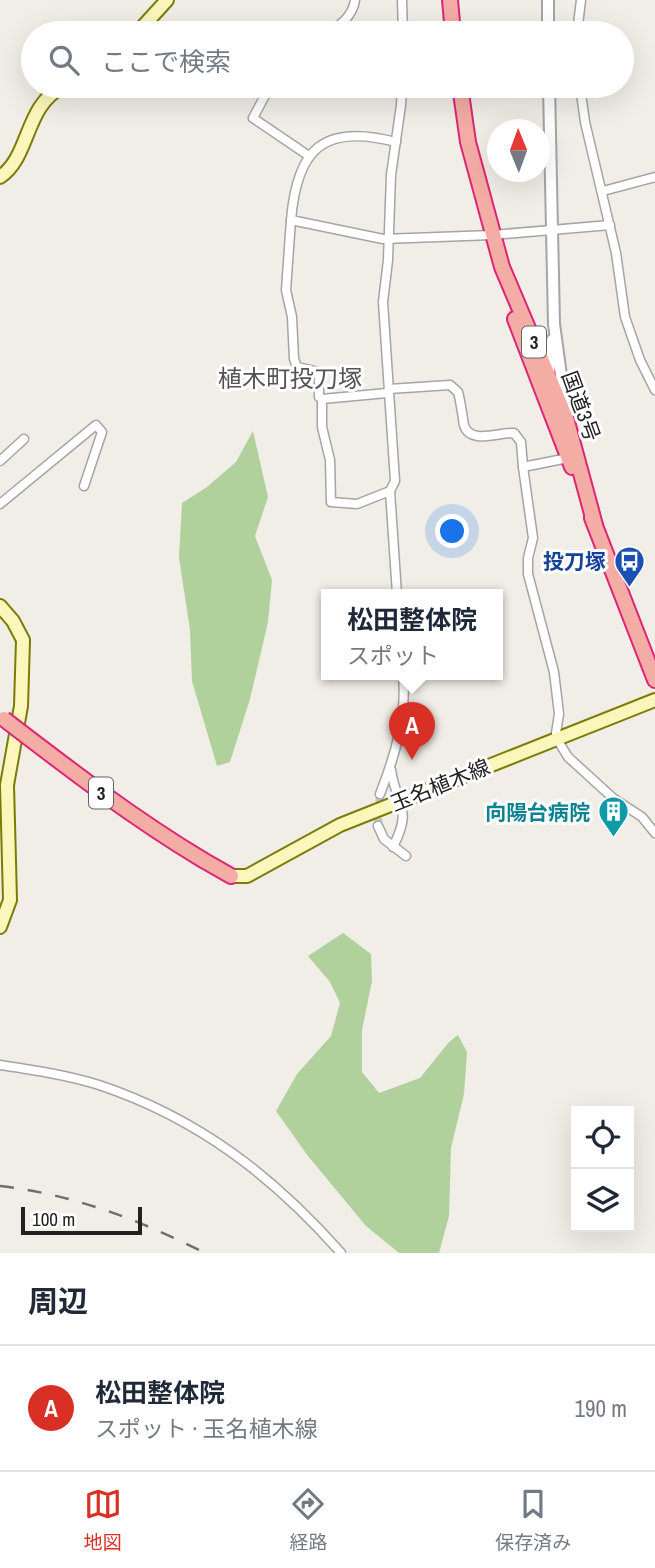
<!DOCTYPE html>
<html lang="ja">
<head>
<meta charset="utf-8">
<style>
	body { margin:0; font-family:"Archivo Narrow","Noto Sans JP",sans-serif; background:#f2f2f3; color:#1f2937 }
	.controls { position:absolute; right:21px; bottom:21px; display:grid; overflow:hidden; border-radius:0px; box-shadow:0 7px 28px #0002 }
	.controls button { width:63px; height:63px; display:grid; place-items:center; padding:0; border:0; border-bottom:2px solid #e0e1e3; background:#fff; color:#1f2937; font:35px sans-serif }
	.compass { position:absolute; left:487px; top:119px; width:63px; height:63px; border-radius:50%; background:#fff; box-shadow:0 7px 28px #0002; rotate:359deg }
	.scale { position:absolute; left:21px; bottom:18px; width:121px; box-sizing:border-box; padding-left:7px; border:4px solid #212121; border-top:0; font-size:19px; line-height:24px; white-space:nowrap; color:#212121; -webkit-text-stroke:5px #fff; paint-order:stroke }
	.you { position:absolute; left:453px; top:532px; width:24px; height:24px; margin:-18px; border:5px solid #fff; border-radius:50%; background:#1a73e8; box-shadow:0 0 0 10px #1a73e833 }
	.badge { display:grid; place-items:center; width:46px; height:46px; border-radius:50%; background:#d93025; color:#fff; font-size:23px; font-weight:700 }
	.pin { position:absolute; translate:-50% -58px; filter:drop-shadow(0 2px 4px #0008) }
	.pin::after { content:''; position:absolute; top:37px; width:24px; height:21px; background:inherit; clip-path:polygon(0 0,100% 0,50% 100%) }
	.popup { position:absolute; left:321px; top:589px; width:182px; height:91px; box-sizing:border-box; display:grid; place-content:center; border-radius:0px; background:#fff; filter:drop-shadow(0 2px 5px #0005); font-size:23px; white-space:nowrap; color:#747a83 }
	.popup b { font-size:26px; color:#1f2937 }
	.popup::after { content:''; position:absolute; left:50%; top:100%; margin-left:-14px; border:14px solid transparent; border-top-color:#fff }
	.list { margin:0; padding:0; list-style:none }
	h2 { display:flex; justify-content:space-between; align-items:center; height:91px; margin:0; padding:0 28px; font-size:30px }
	h2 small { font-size:23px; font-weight:400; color:#747a83 }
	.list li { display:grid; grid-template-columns:46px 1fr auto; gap:21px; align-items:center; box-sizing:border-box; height:126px; padding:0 28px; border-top:2px solid #e0e1e3 }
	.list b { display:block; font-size:26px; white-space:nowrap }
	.list p { margin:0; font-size:23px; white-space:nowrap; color:#747a83 }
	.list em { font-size:23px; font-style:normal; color:#747a83 }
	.icon { flex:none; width:38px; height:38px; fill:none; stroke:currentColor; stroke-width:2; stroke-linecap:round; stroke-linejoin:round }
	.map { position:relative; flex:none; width:655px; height:1253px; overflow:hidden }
	.search { position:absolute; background:#fff; box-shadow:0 7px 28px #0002; left:21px; right:21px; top:21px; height:77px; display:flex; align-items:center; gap:18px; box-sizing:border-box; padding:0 24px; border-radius:38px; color:#747a83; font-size:26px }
	.sheet { height:217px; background:#fff }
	nav { display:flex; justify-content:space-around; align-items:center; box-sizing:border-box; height:98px; border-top:2px solid #e0e1e3; background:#fff; font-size:19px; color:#747a83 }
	nav a { display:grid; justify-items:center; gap:4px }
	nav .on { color:#d93025 }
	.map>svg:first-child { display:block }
	.forest { fill:#b1d19c }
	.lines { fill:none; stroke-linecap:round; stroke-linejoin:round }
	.minor-tunnel { stroke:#c7c4bf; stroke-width:8; stroke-dasharray:8 4; stroke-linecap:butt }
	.minor-casing { stroke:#a5a5a5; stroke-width:11 }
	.tertiary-casing { stroke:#a5a5a5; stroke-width:14 }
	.secondary-casing { stroke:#7c7c04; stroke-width:16 }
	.trunk-casing { stroke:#de2678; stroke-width:18 }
	.minor { stroke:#fff; stroke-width:8 }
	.tertiary { stroke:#fff; stroke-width:10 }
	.secondary { stroke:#fbf7bc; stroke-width:12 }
	.trunk { stroke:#f3ada4; stroke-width:14 }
	.rail { stroke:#6f6f6f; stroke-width:2.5; stroke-dasharray:14 14; stroke-linecap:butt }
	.trunk-bridge-casing { stroke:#de2678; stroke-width:18; stroke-linecap:butt }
	.trunk-bridge { stroke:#f3ada4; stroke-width:14 }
	.labels { text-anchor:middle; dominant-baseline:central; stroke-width:6; stroke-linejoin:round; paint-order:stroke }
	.shield { fill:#fff; stroke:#646464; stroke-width:2 }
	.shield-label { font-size:19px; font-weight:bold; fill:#212121 }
	.street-label { font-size:21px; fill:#212121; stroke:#fff }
	.transit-label { font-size:21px; font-weight:bold; fill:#164399; stroke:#fff; text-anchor:end }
	.culture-label { font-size:21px; font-weight:bold; fill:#0d838f; stroke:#fff; text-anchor:end }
	.quarter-label { font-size:24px; fill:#545454; stroke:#fff }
</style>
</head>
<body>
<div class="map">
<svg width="655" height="1253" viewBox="0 0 655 1253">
	<rect width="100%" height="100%" fill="#f1ede7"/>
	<g class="forest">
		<polygon points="253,431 268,497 255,536 272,580 268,622 250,699 230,762 217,766 192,681 190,630 179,558 182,503 207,487 236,462"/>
		<polygon points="343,933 371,954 372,981 362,1030 362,1072 379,1093 420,1078 449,1042 458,1035 467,1052 464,1094 451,1148 449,1216 439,1253 399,1253 366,1226 308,1156 276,1111 297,1074 331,1036 340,1003 330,982 308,956"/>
	</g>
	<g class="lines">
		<polyline class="minor-tunnel" points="378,826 380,794"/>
		<defs>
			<g id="minor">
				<polyline points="402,0 403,33"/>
				<path d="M284,33C296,29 311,34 324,32C339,29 353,15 355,0"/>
				<polyline points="577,33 581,0"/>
				<polyline points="270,86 253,118 309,156"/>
				<polyline points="580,86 585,122 616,253 625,317 640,360 655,390"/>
				<path d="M396,142C323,123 297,149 291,220L383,239L492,235L610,225"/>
				<polyline points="603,191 655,177"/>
				<path d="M291,220L286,290L292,317L294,359L297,367L319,372V397L322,399L387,393L389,389L450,385L458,392C461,403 462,414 464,425C470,445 499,432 514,433L521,442L523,467L568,458"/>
				<polyline points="322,399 322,427 330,460 331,502 357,504 390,491"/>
				<polyline points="0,461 24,439"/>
				<polyline points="523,467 533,538 528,558 528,574 554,672 559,714 556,733 557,739 568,757 613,798 642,817 655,833"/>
				<polyline points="0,504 96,425 102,432 84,486"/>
				<polyline points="397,594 390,491 395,481 383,302 388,260 391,175 401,105 402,86"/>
				<path d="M391,770C397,808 413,807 393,847"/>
				<path d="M380,794C395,756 407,716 403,674"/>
				<polyline points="378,826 384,839 406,856"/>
				<path d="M0,1065C33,1070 67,1075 99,1085C198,1118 273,1176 341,1253"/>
			</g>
			<g id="tertiary">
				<polyline points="548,0 548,33"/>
				<polyline points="549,86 554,324 565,405"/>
				<polyline points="549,376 552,340"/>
			</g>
			<g id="secondary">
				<polyline points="137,33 167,0"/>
				<path d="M0,177C31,156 24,105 64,86"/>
				<polyline points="0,606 13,621 23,640 21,706 7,785 10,900 0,927"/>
				<polyline points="231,876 247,876 340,825 655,700"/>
			</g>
			<g id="trunk">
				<polyline points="450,0 453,33"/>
				<polyline points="460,86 468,142 502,267 566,418 595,525"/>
				<polyline points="515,319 572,467"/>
				<polyline points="592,518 655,680"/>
				<polyline points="203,860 231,876"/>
			</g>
		</defs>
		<use href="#minor" class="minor-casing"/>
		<use href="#tertiary" class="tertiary-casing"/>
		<use href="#secondary" class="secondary-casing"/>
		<use href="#trunk" class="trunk-casing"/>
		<use href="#minor" class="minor"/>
		<use href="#tertiary" class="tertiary"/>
		<use href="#secondary" class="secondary"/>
		<use href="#trunk" class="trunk"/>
		<path class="rail" d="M0,1186C72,1194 140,1220 205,1253"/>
		<defs>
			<path id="trunk-bridge" d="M4,719C69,769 133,818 203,860"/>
		</defs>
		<use href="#trunk-bridge" class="trunk-bridge-casing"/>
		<use href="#trunk-bridge" class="trunk-bridge"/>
	</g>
	<defs>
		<symbol id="bus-pin" viewBox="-11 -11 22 30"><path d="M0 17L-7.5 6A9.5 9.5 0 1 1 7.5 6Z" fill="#1a4fb4" stroke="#fff"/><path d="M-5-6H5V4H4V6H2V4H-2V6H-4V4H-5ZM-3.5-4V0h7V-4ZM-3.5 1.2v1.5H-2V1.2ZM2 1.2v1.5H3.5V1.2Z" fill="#fff"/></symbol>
		<symbol id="building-pin" viewBox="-11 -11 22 30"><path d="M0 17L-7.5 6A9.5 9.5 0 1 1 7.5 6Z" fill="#0f9aa8" stroke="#fff"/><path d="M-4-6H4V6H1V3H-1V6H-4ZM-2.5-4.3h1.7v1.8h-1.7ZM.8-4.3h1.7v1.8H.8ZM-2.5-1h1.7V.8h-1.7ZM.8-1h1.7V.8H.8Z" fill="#fff"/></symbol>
	</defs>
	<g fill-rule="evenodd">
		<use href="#bus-pin" x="612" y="544" width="35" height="47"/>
		<use href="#building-pin" x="596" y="794" width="35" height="47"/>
	</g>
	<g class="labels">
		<g class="shield">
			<rect x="522" y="326.5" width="24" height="31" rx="5"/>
			<rect x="89" y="777.5" width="24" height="31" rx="5"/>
		</g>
		<g class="shield-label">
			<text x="534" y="342">3</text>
			<text x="101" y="793">3</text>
		</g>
		<g class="street-label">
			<text transform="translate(581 406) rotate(70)">国道3号</text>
			<text transform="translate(440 785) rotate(-22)">玉名植木線</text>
		</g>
		<g class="transit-label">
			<text x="606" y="561">投刀塚</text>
		</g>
		<g class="culture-label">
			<text x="590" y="812">向陽台病院</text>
		</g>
		<g class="quarter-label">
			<text x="290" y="378">植木町投刀塚</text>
		</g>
	</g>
</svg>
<div class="controls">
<button><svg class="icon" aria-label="locate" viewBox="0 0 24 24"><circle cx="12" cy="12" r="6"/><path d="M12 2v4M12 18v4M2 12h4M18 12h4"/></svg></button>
<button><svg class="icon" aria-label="layers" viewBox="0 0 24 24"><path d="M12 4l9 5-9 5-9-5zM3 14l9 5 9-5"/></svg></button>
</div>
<svg class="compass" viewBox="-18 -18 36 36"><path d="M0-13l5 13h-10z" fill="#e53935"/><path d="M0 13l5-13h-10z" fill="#747a83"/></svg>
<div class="scale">100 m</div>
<div class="you"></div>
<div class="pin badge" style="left:412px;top:760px">A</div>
<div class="popup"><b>松田整体院</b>スポット</div>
<div class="search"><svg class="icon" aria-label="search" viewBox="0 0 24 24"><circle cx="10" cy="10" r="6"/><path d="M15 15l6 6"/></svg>ここで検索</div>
</div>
<section class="sheet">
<h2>周辺<small></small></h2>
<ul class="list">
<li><span class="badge">A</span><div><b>松田整体院</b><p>スポット · 玉名植木線</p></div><em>190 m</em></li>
</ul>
</section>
<nav>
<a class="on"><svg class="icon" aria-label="map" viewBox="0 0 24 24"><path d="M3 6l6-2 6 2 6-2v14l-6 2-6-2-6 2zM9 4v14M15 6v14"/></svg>地図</a>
<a><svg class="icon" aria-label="directions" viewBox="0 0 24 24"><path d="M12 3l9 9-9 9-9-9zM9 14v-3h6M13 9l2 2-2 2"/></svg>経路</a>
<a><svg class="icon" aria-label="saved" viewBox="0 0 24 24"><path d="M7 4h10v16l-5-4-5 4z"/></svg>保存済み</a>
</nav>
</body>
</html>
